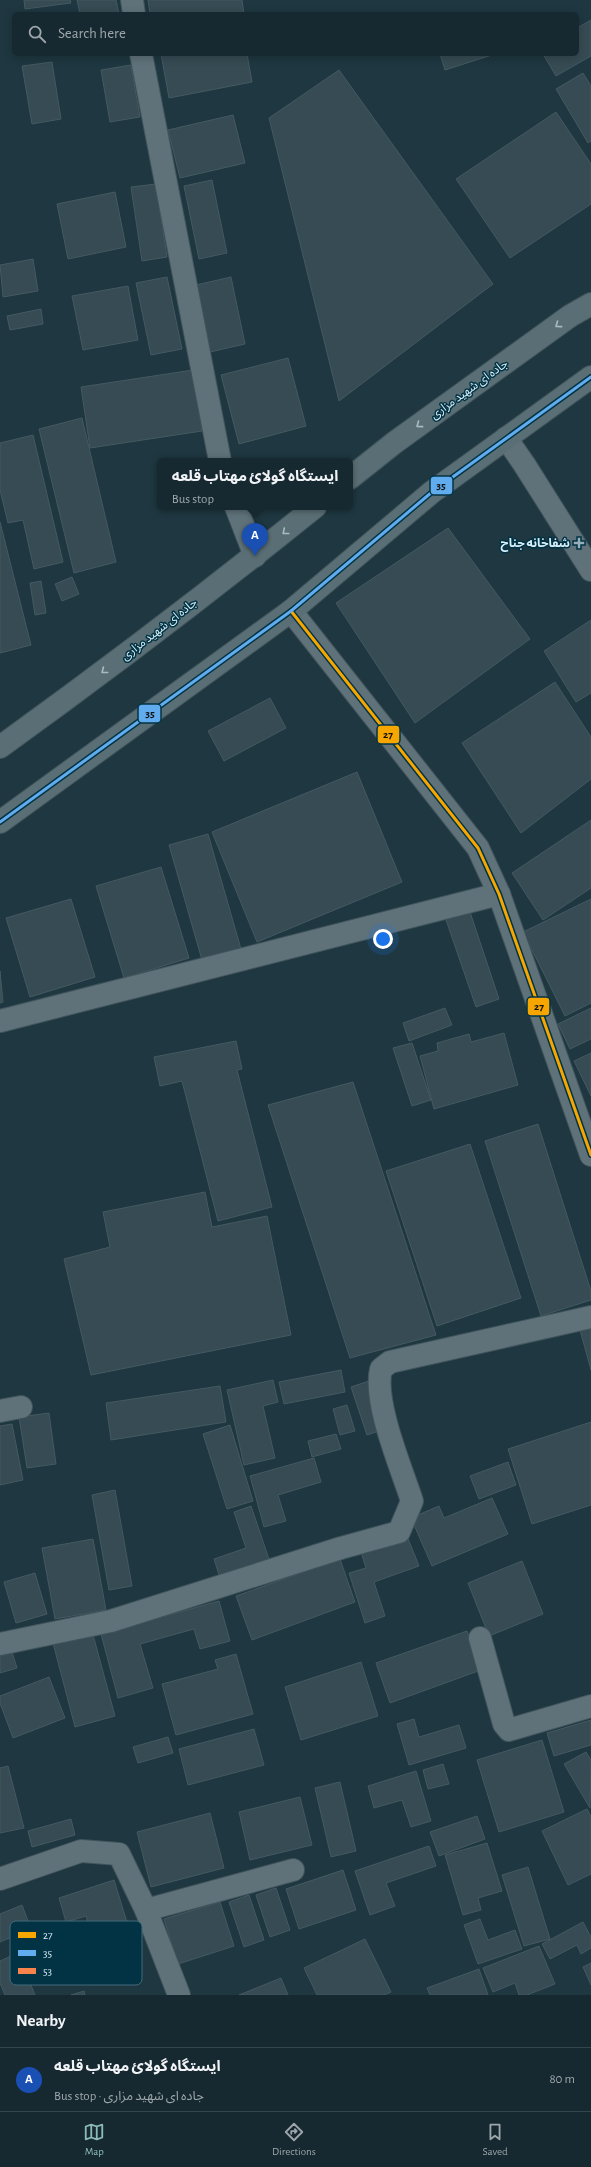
<!DOCTYPE html>
<html lang="en">
<head>
<meta charset="utf-8">
<style>
	body { margin:0; font-family:"Alegreya Sans","Noto Sans Arabic",sans-serif; background:#23353c; color:#f1f3f6 }
	.you { position:absolute; left:383px; top:939px; width:14px; height:14px; margin:-10px; border:3px solid #fff; border-radius:50%; background:#1a73e8; box-shadow:0 0 0 6px #1a73e833 }
	.badge { display:grid; place-items:center; width:26px; height:26px; border-radius:50%; background:#8bbbb9; color:#fff; font-size:13px; font-weight:700 }
	.pin { position:absolute; translate:-50% -33px; filter:drop-shadow(0 1px 2px #0008) }
	.pin::after { content:''; position:absolute; top:21px; width:14px; height:12px; background:inherit; clip-path:polygon(0 0,100% 0,50% 100%) }
	.popup { position:absolute; left:157px; top:458px; width:196px; height:52px; box-sizing:border-box; display:grid; place-content:center; border-radius:6px; background:#162930; filter:drop-shadow(0 1px 3px #0005); font-size:13px; white-space:nowrap; color:#9ea6ab }
	.popup b { font-size:15px; color:#f1f3f6 }
	.popup::after { content:''; position:absolute; left:50%; top:100%; margin-left:-8px; border:8px solid transparent; border-top-color:#162930 }
	.list { margin:0; padding:0; list-style:none }
	h2 { display:flex; justify-content:space-between; align-items:center; height:52px; margin:0; padding:0 16px; font-size:17px }
	h2 small { font-size:13px; font-weight:400; color:#9ea6ab }
	.list li { display:grid; grid-template-columns:26px 1fr auto; gap:12px; align-items:center; box-sizing:border-box; height:64px; padding:0 16px; border-top:1px solid #35454c }
	.list b { display:block; font-size:15px; white-space:nowrap }
	.list p { margin:0; font-size:13px; white-space:nowrap; color:#9ea6ab }
	.list em { font-size:13px; font-style:normal; color:#9ea6ab }
	.icon { flex:none; width:22px; height:22px; fill:none; stroke:currentColor; stroke-width:2; stroke-linecap:round; stroke-linejoin:round }
	.map { position:relative; flex:none; width:591px; height:1995px; overflow:hidden }
	.search { position:absolute; background:#162930; box-shadow:0 2px 10px #0003; left:12px; right:12px; top:12px; height:44px; display:flex; align-items:center; gap:10px; box-sizing:border-box; padding:0 14px; border-radius:6px; color:#9ea6ab; font-size:15px }
	.sheet { height:116px; background:#162930 }
	nav { display:flex; justify-content:space-around; align-items:center; box-sizing:border-box; height:56px; border-top:1px solid #35454c; background:#162930; font-size:11px; color:#9ea6ab }
	nav a { display:grid; justify-items:center; gap:2px }
	nav .on { color:#8bbbb9 }
	.map>svg:first-child { display:block }
	.building { fill:#364b53; stroke:#455961 }
	.lines { fill:none; stroke-linecap:round; stroke-linejoin:round }
	.minor-casing { stroke:#41545c; stroke-width:24 }
	.secondary-casing { stroke:#41545c; stroke-width:24 }
	.minor { stroke:#5f727a; stroke-width:22 }
	.secondary { stroke:#5a6f75; stroke-width:22 }
	.bus-1-casing { stroke:#023344; stroke-width:6 }
	.bus-2-casing { stroke:#023344; stroke-width:6 }
	.bus-1 { stroke:#f7a600; stroke-width:3 }
	.bus-2 { stroke:#60acee; stroke-width:3 }
	.oneway { stroke:#a6bcc5 }
	.poi-dot { fill:#97afb9; stroke:#023344; stroke-width:1.5 }
	.labels { text-anchor:middle; dominant-baseline:central; stroke-width:3; stroke-linejoin:round; paint-order:stroke }
	.street-label { font-size:12px; fill:#d8effa; stroke:#023344 }
	.poi-label { font-size:12px; font-weight:bold; fill:#d8effa; stroke:#023344; text-anchor:end }
	.key { fill:#023344; stroke:#426b7b; stroke-width:1 }
	.key-label { font-size:11px; fill:#d8effa }
	.line-badge { stroke:#023344; stroke-width:1.5 }
	.pale-badge-label { font-size:11px; text-anchor:middle; font-weight:bold; fill:#111 }
</style>
</head>
<body>
<div class="map">
<svg width="591" height="1995" viewBox="0 0 591 1995">
	<rect width="100%" height="100%" fill="#1e3740"/>
	<g class="building">
		<polygon points="24,0 70,0 71,3 25,9"/>
		<polygon points="77,0 116,0 119,14 80,14"/>
		<polygon points="148,0 242,0 244,14 150,14"/>
		<polygon points="591,20 591,56 556,76 543,54 577,54 577,28"/>
		<polygon points="161,54 247,54 252,82 169,98"/>
		<polygon points="440,54 495,54 445,70"/>
		<polygon points="52,62 61,119 32,124 22,66"/>
		<polygon points="131,65 140,117 110,122 101,70"/>
		<polygon points="339,70 493,284 339,401 269,118"/>
		<polygon points="583,73 591,86 591,141 588,143 556,89"/>
		<polygon points="556,112 591,164 591,204 510,258 456,179"/>
		<polygon points="233,115 245,163 180,178 168,130"/>
		<polygon points="212,180 227,253 199,259 184,186"/>
		<polygon points="156,184 167,257 142,261 131,187"/>
		<polygon points="115,192 126,247 68,259 57,204"/>
		<polygon points="33,259 38,291 3,297 0,265"/>
		<polygon points="167,277 182,349 151,355 136,283"/>
		<polygon points="231,277 245,344 210,352 196,285"/>
		<polygon points="128,286 138,340 83,350 72,296"/>
		<polygon points="41,309 43,324 10,330 7,316"/>
		<polygon points="288,358 306,426 239,444 221,375"/>
		<polygon points="193,370 202,431 90,448 81,387"/>
		<polygon points="82,418 116,562 74,573 39,429"/>
		<polygon points="33,435 63,562 34,569 23,520 8,523 0,490 0,443"/>
		<polygon points="0,522 31,645 0,653"/>
		<polygon points="448,528 530,639 415,723 336,603"/>
		<polygon points="72,577 79,594 62,601 55,584"/>
		<polygon points="41,581 46,613 35,615 30,583"/>
		<polygon points="591,620 591,693 576,702 544,651"/>
		<polygon points="555,682 591,737 591,779 521,833 462,743"/>
		<polygon points="270,698 286,728 224,761 208,731"/>
		<polygon points="357,772 402,882 257,942 212,832"/>
		<polygon points="591,820 591,888 543,920 512,873"/>
		<polygon points="208,834 241,949 202,960 169,845"/>
		<polygon points="161,867 189,958 124,978 96,886"/>
		<polygon points="71,899 95,977 30,997 6,918"/>
		<polygon points="591,899 591,1003 565,1016 523,932"/>
		<polygon points="469,909 499,999 476,1007 445,917"/>
		<polygon points="0,971 3,1002 0,1003"/>
		<polygon points="445,1008 452,1025 409,1041 403,1023"/>
		<polygon points="591,1008 591,1039 570,1049 558,1024"/>
		<polygon points="504,1033 518,1085 434,1109 420,1056 438,1051 437,1043 469,1034 471,1042"/>
		<polygon points="236,1041 242,1069 237,1070 272,1207 218,1221 182,1081 160,1086 154,1057"/>
		<polygon points="412,1043 431,1100 412,1106 393,1048"/>
		<polygon points="591,1053 591,1096 574,1061"/>
		<polygon points="353,1082 436,1335 350,1358 268,1105"/>
		<polygon points="538,1124 591,1291 591,1300 541,1316 485,1141"/>
		<polygon points="470,1144 521,1298 437,1326 386,1171"/>
		<polygon points="205,1192 212,1227 267,1216 291,1335 91,1375 64,1259 110,1247 103,1212"/>
		<polygon points="591,1327 591,1370 580,1330"/>
		<polygon points="341,1370 345,1392 284,1404 279,1382"/>
		<polygon points="273,1380 278,1402 263,1406 275,1458 244,1465 227,1390"/>
		<polygon points="369,1381 385,1429 367,1435 351,1387"/>
		<polygon points="220,1386 226,1422 111,1440 106,1403"/>
		<polygon points="347,1405 355,1431 340,1435 333,1409"/>
		<polygon points="49,1413 56,1464 27,1468 19,1417"/>
		<polygon points="591,1422 591,1505 532,1524 508,1449"/>
		<polygon points="12,1424 23,1480 0,1485 0,1426"/>
		<polygon points="230,1425 253,1501 227,1509 203,1434"/>
		<polygon points="336,1434 341,1449 312,1457 308,1441"/>
		<polygon points="314,1458 321,1482 278,1495 286,1521 264,1527 250,1476"/>
		<polygon points="508,1462 516,1485 479,1499 470,1476"/>
		<polygon points="115,1490 132,1586 109,1590 92,1495"/>
		<polygon points="492,1498 508,1534 432,1566 411,1518 439,1506 444,1518"/>
		<polygon points="251,1506 270,1562 220,1578 214,1559 246,1548 234,1512"/>
		<polygon points="407,1536 419,1566 374,1582 385,1616 365,1623 349,1573 366,1568 361,1552"/>
		<polygon points="93,1539 106,1610 55,1619 42,1548"/>
		<polygon points="340,1559 355,1602 252,1640 236,1596"/>
		<polygon points="522,1561 543,1614 489,1636 468,1583"/>
		<polygon points="35,1573 47,1614 16,1623 4,1582"/>
		<polygon points="219,1601 230,1641 200,1649 194,1629 140,1644 153,1688 118,1698 101,1634"/>
		<polygon points="92,1631 115,1716 75,1727 53,1643"/>
		<polygon points="467,1631 481,1670 390,1703 376,1663"/>
		<polygon points="12,1652 17,1668 0,1673 0,1656"/>
		<polygon points="236,1654 253,1714 176,1735 162,1684 218,1669 215,1660"/>
		<polygon points="361,1662 378,1716 301,1740 285,1687"/>
		<polygon points="49,1677 65,1718 13,1738 0,1703 0,1696"/>
		<polygon points="414,1719 419,1737 459,1725 466,1748 409,1765 397,1724"/>
		<polygon points="591,1720 591,1745 554,1756 547,1733"/>
		<polygon points="254,1729 264,1765 188,1785 179,1749"/>
		<polygon points="168,1737 173,1753 138,1763 133,1747"/>
		<polygon points="542,1740 564,1812 499,1832 477,1760"/>
		<polygon points="586,1752 591,1760 590,1808 564,1764"/>
		<polygon points="443,1764 449,1784 428,1789 423,1770"/>
		<polygon points="8,1766 24,1828 0,1833 0,1768"/>
		<polygon points="416,1771 431,1821 411,1827 402,1800 374,1808 368,1786"/>
		<polygon points="340,1782 356,1851 331,1857 315,1788"/>
		<polygon points="300,1797 312,1845 250,1860 239,1812"/>
		<polygon points="587,1809 591,1817 591,1874 568,1885 542,1831"/>
		<polygon points="210,1813 224,1868 151,1887 137,1832"/>
		<polygon points="477,1816 485,1839 439,1856 430,1832"/>
		<polygon points="71,1819 75,1835 32,1847 28,1831"/>
		<polygon points="487,1843 502,1891 478,1898 481,1910 463,1915 445,1855"/>
		<polygon points="429,1846 436,1866 386,1883 395,1906 370,1915 355,1871"/>
		<polygon points="528,1867 550,1939 524,1946 502,1875"/>
		<polygon points="343,1870 356,1910 299,1929 286,1889"/>
		<polygon points="114,1880 138,1958 73,1979 64,1948 93,1939 86,1916 66,1922 59,1898"/>
		<polygon points="276,1888 290,1930 270,1937 256,1895"/>
		<polygon points="249,1895 264,1940 244,1947 229,1902"/>
		<polygon points="220,1902 234,1946 178,1964 164,1919"/>
		<polygon points="22,1905 31,1929 0,1942 0,1914"/>
		<polygon points="480,1919 488,1940 515,1930 522,1949 478,1964 464,1925"/>
		<polygon points="583,1922 591,1937 591,1948 581,1954 577,1945 550,1959 542,1944"/>
		<polygon points="365,1939 391,1992 384,1995 317,1995 304,1968"/>
		<polygon points="539,1946 555,1984 527,1995 519,1995 515,1983 493,1992 483,1968"/>
		<polygon points="18,1953 35,1995 5,1995 0,1983 0,1961"/>
		<polygon points="591,1963 591,1985 583,1967"/>
		<polygon points="479,1969 488,1995 430,1995 427,1988"/>
		<polygon points="281,1978 288,1995 239,1995"/>
		<polygon points="84,1991 85,1995 71,1995"/>
	</g>
	<g class="lines">
		<defs>
			<g id="minor">
				<polyline points="132,0 134,14"/>
				<polyline points="141,54 220,461"/>
				<polyline points="506,438 524,464 591,570"/>
				<polyline points="236,507 255,556"/>
				<polyline points="291,611 478,848 499,894 591,1155"/>
				<polyline points="0,1021 499,894"/>
				<polyline points="0,1411 21,1407"/>
				<polyline points="480,1638 504,1724 509,1730 591,1706"/>
				<path d="M0,1644L111,1621L341,1548L399,1532L412,1501C401,1467 373,1402 381,1369L390,1362L591,1317"/>
				<polyline points="0,1879 81,1851 119,1854 146,1910 179,1995"/>
				<polyline points="146,1910 293,1870"/>
			</g>
			<g id="secondary">
				<polyline points="350,478 394,443 570,316 591,304"/>
				<path d="M0,747C107,670 212,590 315,507"/>
				<polyline points="0,822 291,611 432,492 591,377"/>
			</g>
		</defs>
		<use href="#minor" class="minor-casing"/>
		<use href="#secondary" class="secondary-casing"/>
		<use href="#minor" class="minor"/>
		<use href="#secondary" class="secondary"/>
		<defs>
			<polyline id="bus-1" points="291,611 478,848 499,894 591,1155"/>
			<polyline id="bus-2" points="0,822 291,611 432,492 591,377"/>
		</defs>
		<use href="#bus-1" class="bus-1-casing"/>
		<use href="#bus-2" class="bus-2-casing"/>
		<use href="#bus-1" class="bus-1"/>
		<use href="#bus-2" class="bus-2"/>
	</g>
	<defs><path id="oneway-chevron" d="M-2-3.5L2.5 0L-2 3.5" fill="none" stroke-width="1.6" stroke-linecap="round" stroke-linejoin="round"/></defs>
	<g class="oneway">
		<use href="#oneway-chevron" transform="translate(558 325) rotate(144)"/>
		<use href="#oneway-chevron" transform="translate(419 425) rotate(144)"/>
		<use href="#oneway-chevron" transform="translate(285 532) rotate(141)"/>
		<use href="#oneway-chevron" transform="translate(104 671) rotate(142)"/>
	</g>
	<path class="poi-dot" d="M577 537h4v4h4v4h-4v4h-4v-4h-4v-4h4z"/>
	<g class="labels">
		<g class="street-label">
			<text transform="translate(469 389) rotate(-36)">جاده ای شهید مزاری</text>
			<text transform="translate(159 629) rotate(-38)">جاده ای شهید مزاری</text>
		</g>
		<g class="poi-label">
			<text x="570" y="543">شفاخانه جناح</text>
		</g>
	</g>
	<rect x="10" y="1921" width="132" height="64" rx="6" class="key"/>
	<rect x="18" y="1932" width="18" height="6" fill="#f7a600"/>
	<rect x="18" y="1950" width="18" height="6" fill="#60acee"/>
	<rect x="18" y="1968" width="18" height="6" fill="#f8844c"/>
	<g class="key-label">
		<text x="43" y="1939">27</text>
		<text x="43" y="1957">35</text>
		<text x="43" y="1975">53</text>
	</g>
	<g class="line-badge">
		<rect x="430" y="476" width="23" height="19" rx="4" fill="#60acee"/>
		<rect x="138" y="704" width="23" height="19" rx="4" fill="#60acee"/>
		<rect x="377" y="725" width="23" height="19" rx="4" fill="#f7a600"/>
		<rect x="527" y="997" width="23" height="19" rx="4" fill="#f7a600"/>
	</g>
	<g class="pale-badge-label">
		<text x="441" y="489">35</text>
		<text x="150" y="717">35</text>
		<text x="388" y="738">27</text>
		<text x="539" y="1010">27</text>
	</g>
</svg>
<div class="you"></div>
<div class="pin badge" style="left:255px;top:556px;background:#1a4fb4">A</div>
<div class="popup"><b>ایستگاه گولائ مهتاب قلعه</b>Bus stop</div>
<div class="search"><svg class="icon" aria-label="search" viewBox="0 0 24 24"><circle cx="10" cy="10" r="6"/><path d="M15 15l6 6"/></svg>Search here</div>
</div>
<section class="sheet">
<h2>Nearby<small></small></h2>
<ul class="list">
<li><span class="badge" style="background:#1a4fb4">A</span><div><b>ایستگاه گولائ مهتاب قلعه</b><p>Bus stop · جاده ای شهید مزاری</p></div><em>80 m</em></li>
</ul>
</section>
<nav>
<a class="on"><svg class="icon" aria-label="map" viewBox="0 0 24 24"><path d="M3 6l6-2 6 2 6-2v14l-6 2-6-2-6 2zM9 4v14M15 6v14"/></svg>Map</a>
<a><svg class="icon" aria-label="directions" viewBox="0 0 24 24"><path d="M12 3l9 9-9 9-9-9zM9 14v-3h6M13 9l2 2-2 2"/></svg>Directions</a>
<a><svg class="icon" aria-label="saved" viewBox="0 0 24 24"><path d="M7 4h10v16l-5-4-5 4z"/></svg>Saved</a>
</nav>
</body>
</html>
